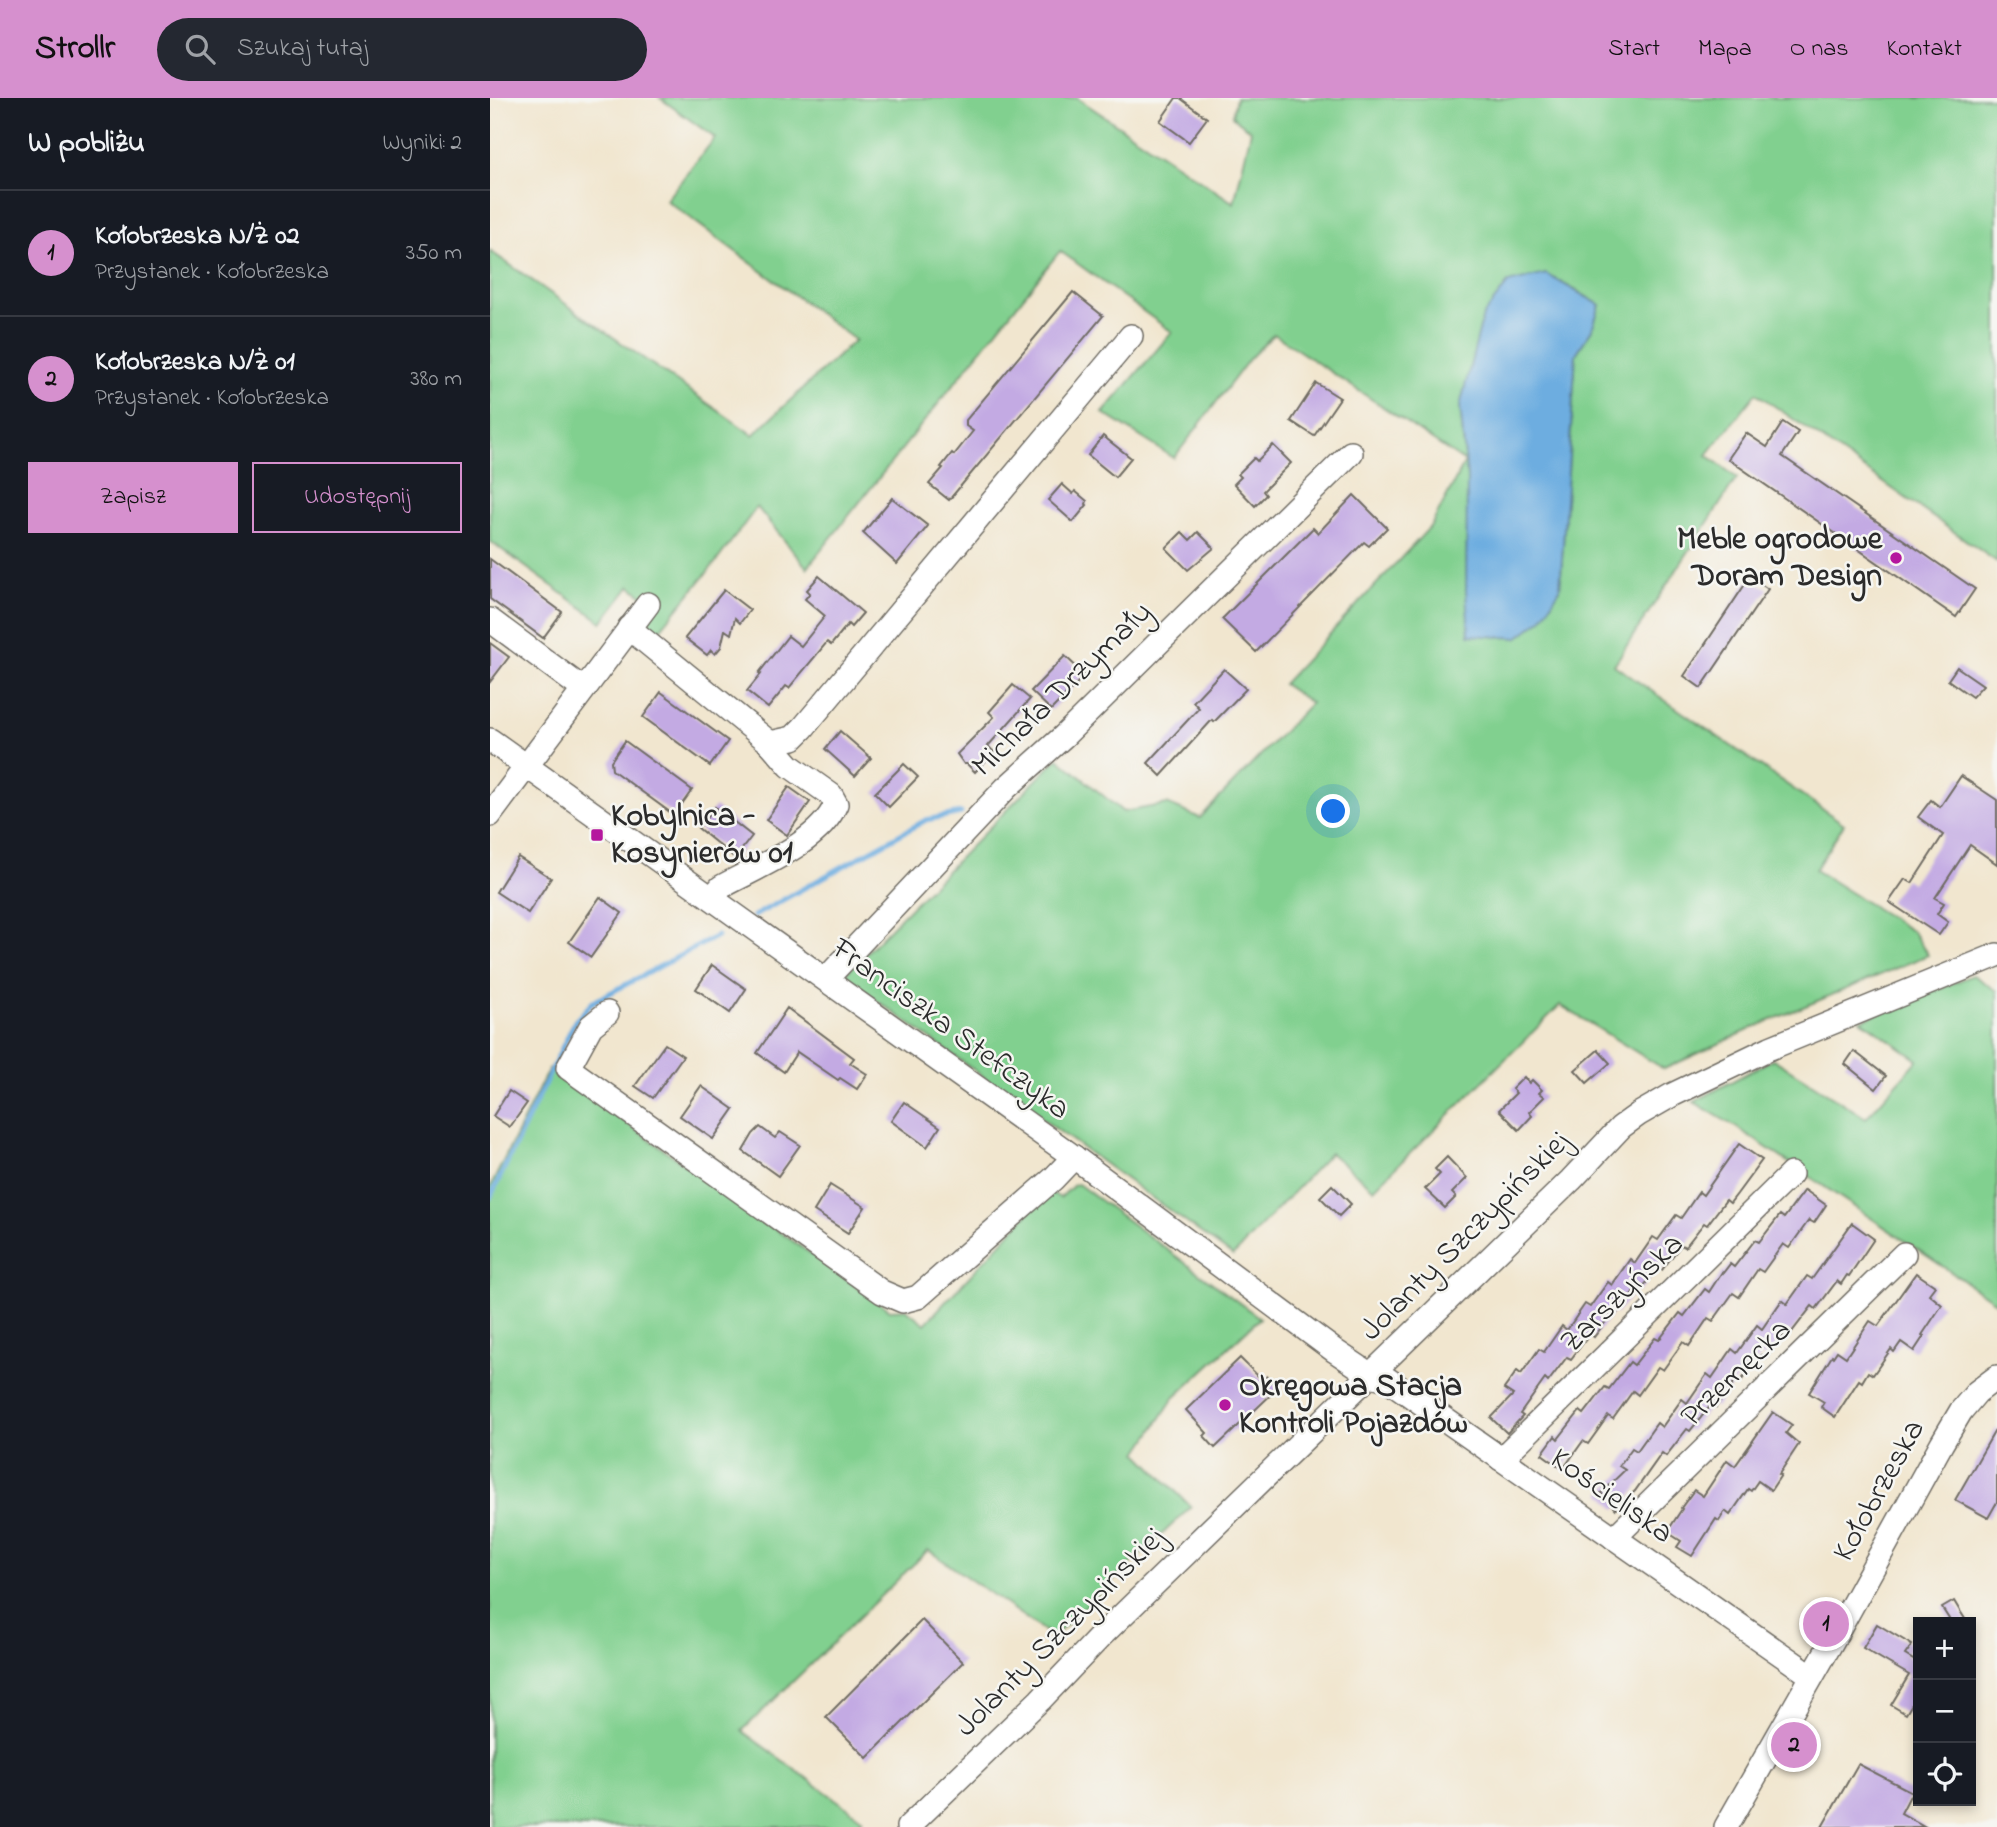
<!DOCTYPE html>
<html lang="pl">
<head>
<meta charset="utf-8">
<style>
	body { margin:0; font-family:"Indie Flower",sans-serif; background:#242831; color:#f1f3f6 }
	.controls { position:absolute; right:21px; bottom:21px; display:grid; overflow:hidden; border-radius:0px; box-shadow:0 4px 10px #0003 }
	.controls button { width:63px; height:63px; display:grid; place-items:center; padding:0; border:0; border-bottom:2px solid #363941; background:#171b24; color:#f1f3f6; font:35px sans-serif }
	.you { position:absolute; left:844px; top:714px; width:24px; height:24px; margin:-18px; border:5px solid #fff; border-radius:50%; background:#1a73e8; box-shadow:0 0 0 10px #1a73e833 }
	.badge { display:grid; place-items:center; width:46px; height:46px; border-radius:50%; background:#d690ce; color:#111; font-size:23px; font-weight:700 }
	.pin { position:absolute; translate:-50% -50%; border:4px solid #fff; box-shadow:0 2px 7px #0006 }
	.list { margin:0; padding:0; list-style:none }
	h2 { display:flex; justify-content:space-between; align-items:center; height:91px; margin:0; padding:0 28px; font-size:30px }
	h2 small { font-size:23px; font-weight:400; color:#9ea1a6 }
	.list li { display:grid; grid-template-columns:46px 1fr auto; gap:21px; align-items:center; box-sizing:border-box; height:126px; padding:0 28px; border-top:2px solid #363941 }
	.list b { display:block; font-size:26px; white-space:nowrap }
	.list p { margin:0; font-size:23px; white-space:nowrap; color:#9ea1a6 }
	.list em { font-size:23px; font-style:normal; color:#9ea1a6 }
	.actions { display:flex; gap:14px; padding:21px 28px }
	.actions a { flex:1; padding:16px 0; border:2px solid #d690ce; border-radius:0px; text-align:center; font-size:24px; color:#d690ce }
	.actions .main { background:#d690ce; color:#111 }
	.icon { flex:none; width:38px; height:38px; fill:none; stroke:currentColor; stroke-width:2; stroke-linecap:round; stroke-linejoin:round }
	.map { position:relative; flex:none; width:1507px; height:1729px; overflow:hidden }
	header { display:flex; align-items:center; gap:42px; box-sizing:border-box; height:98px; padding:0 35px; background:#d690ce; color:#111 }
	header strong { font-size:33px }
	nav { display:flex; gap:38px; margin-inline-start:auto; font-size:24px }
	.search { width:490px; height:63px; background:#242831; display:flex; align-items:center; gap:18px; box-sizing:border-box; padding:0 24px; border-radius:38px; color:#9ea1a6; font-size:26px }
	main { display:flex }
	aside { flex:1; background:#171b24 }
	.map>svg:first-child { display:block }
	.green { fill:#81d08f; stroke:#567e5d; stroke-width:2; fill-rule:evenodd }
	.water { fill:#6dade0; stroke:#4c6c86; stroke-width:2 }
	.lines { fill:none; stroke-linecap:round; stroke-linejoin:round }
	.stream { stroke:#6dade0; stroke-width:5 }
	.building { fill:#c3aae3 }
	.minor-casing { stroke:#706c64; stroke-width:26 }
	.minor { stroke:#fff; stroke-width:23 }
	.poi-dot { fill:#b5179e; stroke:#f6f6f2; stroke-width:2.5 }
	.labels { text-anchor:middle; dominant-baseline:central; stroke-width:5; stroke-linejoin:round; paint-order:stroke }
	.poi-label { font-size:32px; font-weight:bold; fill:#2b2b2b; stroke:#f6f6f2; text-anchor:start }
	.street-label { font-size:32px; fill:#2b2b2b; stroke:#f6f6f2 }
</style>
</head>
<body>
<header>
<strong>Strollr</strong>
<div class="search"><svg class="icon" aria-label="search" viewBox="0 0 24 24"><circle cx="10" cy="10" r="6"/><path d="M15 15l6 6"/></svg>Szukaj tutaj</div>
<nav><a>Start</a><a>Mapa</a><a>O nas</a><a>Kontakt</a></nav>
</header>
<main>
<aside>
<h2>W pobliżu<small>Wyniki: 2</small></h2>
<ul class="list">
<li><span class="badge">1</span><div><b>Kołobrzeska N/Ż 02</b><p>Przystanek · Kołobrzeska</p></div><em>350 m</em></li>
<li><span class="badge">2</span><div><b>Kołobrzeska N/Ż 01</b><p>Przystanek · Kołobrzeska</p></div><em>380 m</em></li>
</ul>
<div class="actions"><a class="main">Zapisz</a><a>Udostępnij</a></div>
</aside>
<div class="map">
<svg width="1507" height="1729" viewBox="0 0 1507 1729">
	<rect width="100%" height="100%" fill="#f6f6f2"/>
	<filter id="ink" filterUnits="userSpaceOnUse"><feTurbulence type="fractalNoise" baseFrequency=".0143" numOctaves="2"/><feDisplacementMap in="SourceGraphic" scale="14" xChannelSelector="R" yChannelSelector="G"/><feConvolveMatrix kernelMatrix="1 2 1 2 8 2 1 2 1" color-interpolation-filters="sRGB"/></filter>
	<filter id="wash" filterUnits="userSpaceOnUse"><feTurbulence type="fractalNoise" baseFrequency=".00686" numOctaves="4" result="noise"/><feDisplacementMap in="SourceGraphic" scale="28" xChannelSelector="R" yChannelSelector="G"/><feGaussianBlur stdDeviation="1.57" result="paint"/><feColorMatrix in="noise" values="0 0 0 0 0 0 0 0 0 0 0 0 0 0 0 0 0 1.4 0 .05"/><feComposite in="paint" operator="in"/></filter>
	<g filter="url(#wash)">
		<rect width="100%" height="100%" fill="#f1e6cf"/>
		<g class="green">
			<path d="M170,0H587L744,105L761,33L742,18L746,0H1507V464L1266,295L1217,357L1247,380L1124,567L1354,726L1325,772L1423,834L1438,857L1272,926L1174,971L1070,907L884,1091L840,1055L743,1158L353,878L568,660L633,714L677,706L710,720L821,605L793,586L941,428L975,364L784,236L760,260L684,360L613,315L682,234L570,153L317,470L267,409L226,464L164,539L156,529V521L165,507L140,488L112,524L0,443V153L263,337L365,242L176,102L225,40ZM1055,176L1089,194L1110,207L1102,231L1086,256L1070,491L977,379L970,308Z"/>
			<polygon points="1483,877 1507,893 1507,1205 1249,1031 1204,1004 1283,961 1376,1020 1428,962 1371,922"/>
			<polygon points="59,970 400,1212 416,1211 435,1226 559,1093 570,1100 584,1087 588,1086 770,1220 683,1301 648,1355 701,1409 563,1539 438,1452 252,1633 373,1721 365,1729 0,1729 0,1090"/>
		</g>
		<polygon class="water" points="1056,176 1110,207 1102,231 1086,256 1070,491 1052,521 1027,540 979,537 976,494 977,379 970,308 993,218 1018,185"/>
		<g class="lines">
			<g class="stream">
				<polyline points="264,818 436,722 471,715"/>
				<polyline points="0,1100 85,923 103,904 227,838"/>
			</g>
		</g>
		<g id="blocks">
			<g class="building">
				<polygon points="686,0 690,0 717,20 699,44 670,23"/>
				<polygon points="583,194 613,218 459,402 439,386 453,370 451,369 462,355 464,357 483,333 476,328 476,322"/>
				<polygon points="826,285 850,300 824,338 801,323"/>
				<polygon points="1293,324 1308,334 1292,358 1485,491 1466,519 1238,361 1256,335 1277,349"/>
				<polygon points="613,338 641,360 625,379 598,357"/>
				<polygon points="783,347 801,365 773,393 776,397 765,408 744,386 751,379 748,376 764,360 767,363"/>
				<polygon points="572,386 583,396 585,393 597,403 596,406 597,407 583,424 558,402"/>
				<polygon points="864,397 897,430 879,448 874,444 766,554 732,521 823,430 828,435"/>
				<polygon points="402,400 438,428 407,466 373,435"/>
				<polygon points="692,434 700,442 708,434 724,450 698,472 676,450"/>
				<polygon points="0,461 72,514 53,540 0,501"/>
				<polygon points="329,478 373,515 361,529 358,526 341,547 337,544 299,590 296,588 278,610 257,593 271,576 269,575 298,538 311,548 335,518 315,501 320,495 317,492"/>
				<polygon points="1260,479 1278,491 1211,590 1194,578"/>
				<polygon points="234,492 260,512 250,525 245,520 241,536 235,532 231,549 225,556 221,552 217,557 195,540"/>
				<polygon points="0,545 19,559 0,584"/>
				<polygon points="575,558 595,577 561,612 541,593"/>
				<polygon points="1467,569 1493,587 1482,599 1458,582"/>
				<polygon points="734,571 756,591 724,624 722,622 671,678 658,665 709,610 703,604"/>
				<polygon points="523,587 540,601 498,648 504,654 485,674 477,666 474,666 467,656 504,619 499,614"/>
				<polygon points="171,594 238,643 220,668 153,619"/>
				<polygon points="350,633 381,660 365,678 335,651"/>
				<polygon points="135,643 202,692 184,717 122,672 121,663"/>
				<polygon points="414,666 428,679 399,709 385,695"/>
				<polygon points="1471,678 1507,702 1507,766 1480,747 1445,800 1454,805 1447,816 1458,824 1449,837 1399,804 1415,781 1422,785 1453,737 1428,719 1441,702 1450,709"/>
				<polygon points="299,689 320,704 297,737 276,722"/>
				<polygon points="225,709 262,738 245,760 208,730"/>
				<polygon points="28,759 61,780 38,815 6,794"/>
				<polygon points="110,799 132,815 101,859 79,844"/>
				<polygon points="222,867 256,891 240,915 206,891"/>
				<polygon points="297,910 364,960 360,965 377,976 367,991 350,980 348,982 307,954 294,974 267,955"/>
				<polygon points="175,946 193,958 163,1000 145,988"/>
				<polygon points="1108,952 1120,965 1097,985 1085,972"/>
				<polygon points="1364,953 1396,978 1386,991 1355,966"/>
				<polygon points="1034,979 1039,985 1042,982 1052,992 1049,995 1054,999 1039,1014 1042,1018 1029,1032 1009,1012 1026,995 1022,991"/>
				<polygon points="211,988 244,1011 223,1041 190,1018"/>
				<polygon points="19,993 37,1005 20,1029 3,1018"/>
				<polygon points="414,1004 450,1029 437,1049 401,1023"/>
				<polygon points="270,1029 285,1040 290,1034 310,1047 288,1078 253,1053 263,1036"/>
				<polygon points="1249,1046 1272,1062 1247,1096 1240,1105 1236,1102 1217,1127 1214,1125 1195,1149 1191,1147 1172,1172 1168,1170 1149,1194 1146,1192 1126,1216 1123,1214 1104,1239 1100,1236 1081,1261 1077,1259 1058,1284 1055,1281 1030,1316 1033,1318 1017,1335 1001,1320 1023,1297 1014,1291 1027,1273 1031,1276 1049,1251 1054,1254 1072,1228 1077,1232 1095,1206 1100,1209 1118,1184 1122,1187 1140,1161 1145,1165 1163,1139 1168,1142 1186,1117 1191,1120 1209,1094 1213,1097"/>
				<polygon points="957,1059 977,1080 962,1095 966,1099 955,1110 935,1091 950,1076 945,1071"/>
				<polygon points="340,1087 375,1109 358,1135 324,1113"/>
				<polygon points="842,1087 861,1106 849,1118 830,1099"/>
				<polygon points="1315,1092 1336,1107 1324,1125 1319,1122 1299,1150 1293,1146 1273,1174 1268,1171 1249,1199 1243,1195 1223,1223 1218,1220 1199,1248 1193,1244 1173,1272 1168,1269 1148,1297 1143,1293 1123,1321 1118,1318 1098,1346 1093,1343 1073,1371 1052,1356 1065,1338 1068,1341 1090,1313 1094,1316 1115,1289 1119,1291 1140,1264 1144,1267 1165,1240 1169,1242 1190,1215 1194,1218 1215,1191 1219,1194 1232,1174 1233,1175 1240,1166 1244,1169 1265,1142 1269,1144 1290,1117 1294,1120"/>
				<polygon points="1362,1125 1384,1141 1359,1178 1357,1177 1351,1186 1347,1183 1326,1211 1322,1208 1301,1235 1297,1232 1276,1260 1272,1257 1250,1284 1246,1281 1234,1301 1232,1300 1226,1309 1222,1306 1200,1333 1197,1331 1176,1358 1172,1355 1145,1393 1126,1411 1111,1395 1135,1372 1129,1368 1142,1350 1147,1353 1167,1325 1172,1329 1192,1301 1197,1305 1217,1276 1222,1280 1242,1251 1247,1255 1267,1227 1272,1231 1292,1202 1297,1206 1317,1178 1322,1181"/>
				<polygon points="1426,1175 1445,1188 1439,1196 1452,1207 1432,1237 1434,1238 1424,1253 1411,1244 1404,1254 1401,1251 1383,1277 1378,1274 1372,1284 1369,1282 1345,1319 1331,1309 1334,1304 1319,1295 1342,1258 1343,1259 1347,1253 1356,1259 1380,1223 1388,1228"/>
				<polygon points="750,1260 772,1282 777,1278 788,1290 725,1350 714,1338 717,1335 696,1312"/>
				<polygon points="1283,1314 1302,1327 1296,1335 1309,1346 1289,1376 1291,1377 1281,1392 1268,1383 1261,1393 1258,1391 1240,1417 1235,1413 1229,1423 1226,1421 1202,1458 1187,1449 1191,1443 1177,1434 1192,1411 1191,1410 1204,1392 1213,1398 1237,1362 1245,1368"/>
				<polygon points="1507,1329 1507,1404 1498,1420 1465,1402"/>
				<polygon points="1464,1503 1470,1513 1477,1524 1461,1524 1452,1510"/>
				<polygon points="432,1522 473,1564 377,1660 336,1619"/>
				<polygon points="1387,1526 1422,1547 1415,1557 1427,1564 1428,1561 1428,1596 1416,1616 1401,1607 1419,1577 1373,1550"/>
				<polygon points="1368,1666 1422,1694 1411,1715 1436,1729 1332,1729"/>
			</g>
		</g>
	</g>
	<g filter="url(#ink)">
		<use href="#blocks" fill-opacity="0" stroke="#706c64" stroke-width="2"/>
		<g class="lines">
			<defs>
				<g id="minor">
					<polyline points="0,522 93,591"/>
					<path d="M139,530L280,645L300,668L341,697L346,706C330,745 267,769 231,789L222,800"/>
					<polyline points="0,642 584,1059 845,1253 881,1277 897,1281 1322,1578"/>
					<polyline points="280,645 303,640 313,630 641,238"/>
					<polyline points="0,717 158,506"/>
					<polyline points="336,881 516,690 574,638 861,355"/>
					<polyline points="117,915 101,928 78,970 392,1194 413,1203 428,1199 563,1081 584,1059"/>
					<polyline points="1011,1361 1301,1076"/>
					<polyline points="1124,1440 1414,1156"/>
					<polyline points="418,1729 550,1602 611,1538 1081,1082 1131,1029 1149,1016 1182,997 1280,950 1507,857"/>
					<polyline points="1236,1729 1348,1533 1452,1345 1471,1313 1487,1294 1507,1279"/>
				</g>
			</defs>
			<use href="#minor" class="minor-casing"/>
			<use href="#minor" class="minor"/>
		</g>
	</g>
	<g class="poi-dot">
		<circle cx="1406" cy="460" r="7"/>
		<rect x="100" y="730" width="14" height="14" rx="3.5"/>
		<circle cx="735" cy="1307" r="7"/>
	</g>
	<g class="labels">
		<g class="poi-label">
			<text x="1392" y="442" text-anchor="end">Meble ogrodowe<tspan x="1392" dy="37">Doram Design</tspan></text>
			<text x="121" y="719">Kobylnica -<tspan x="121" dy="37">Kosynierów 01</tspan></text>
			<text x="749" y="1289">Okręgowa Stacja<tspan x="749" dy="37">Kontroli Pojazdów</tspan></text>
		</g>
		<g class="street-label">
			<text transform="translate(573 592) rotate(-44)">Michała Drzymały</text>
			<text transform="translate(460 932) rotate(36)">Franciszka Stefczyka</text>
			<text transform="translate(976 1139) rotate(-45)">Jolanty Szczypińskiej</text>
			<text transform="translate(1133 1196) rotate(-44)">Zarszyńska</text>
			<text transform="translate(1247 1276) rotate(-44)">Przemęcka</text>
			<text transform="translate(1390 1393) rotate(-61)">Kołobrzeska</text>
			<text transform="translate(1121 1399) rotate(35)">Kościeliska</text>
			<text transform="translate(571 1535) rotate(-45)">Jolanty Szczypińskiej</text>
		</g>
	</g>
</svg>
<div class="controls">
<button>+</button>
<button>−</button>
<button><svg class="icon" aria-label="locate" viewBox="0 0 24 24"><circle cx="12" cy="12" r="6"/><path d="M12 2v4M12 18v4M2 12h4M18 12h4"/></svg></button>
</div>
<div class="you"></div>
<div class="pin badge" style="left:1336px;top:1526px">1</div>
<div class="pin badge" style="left:1304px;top:1647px">2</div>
</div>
</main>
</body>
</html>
